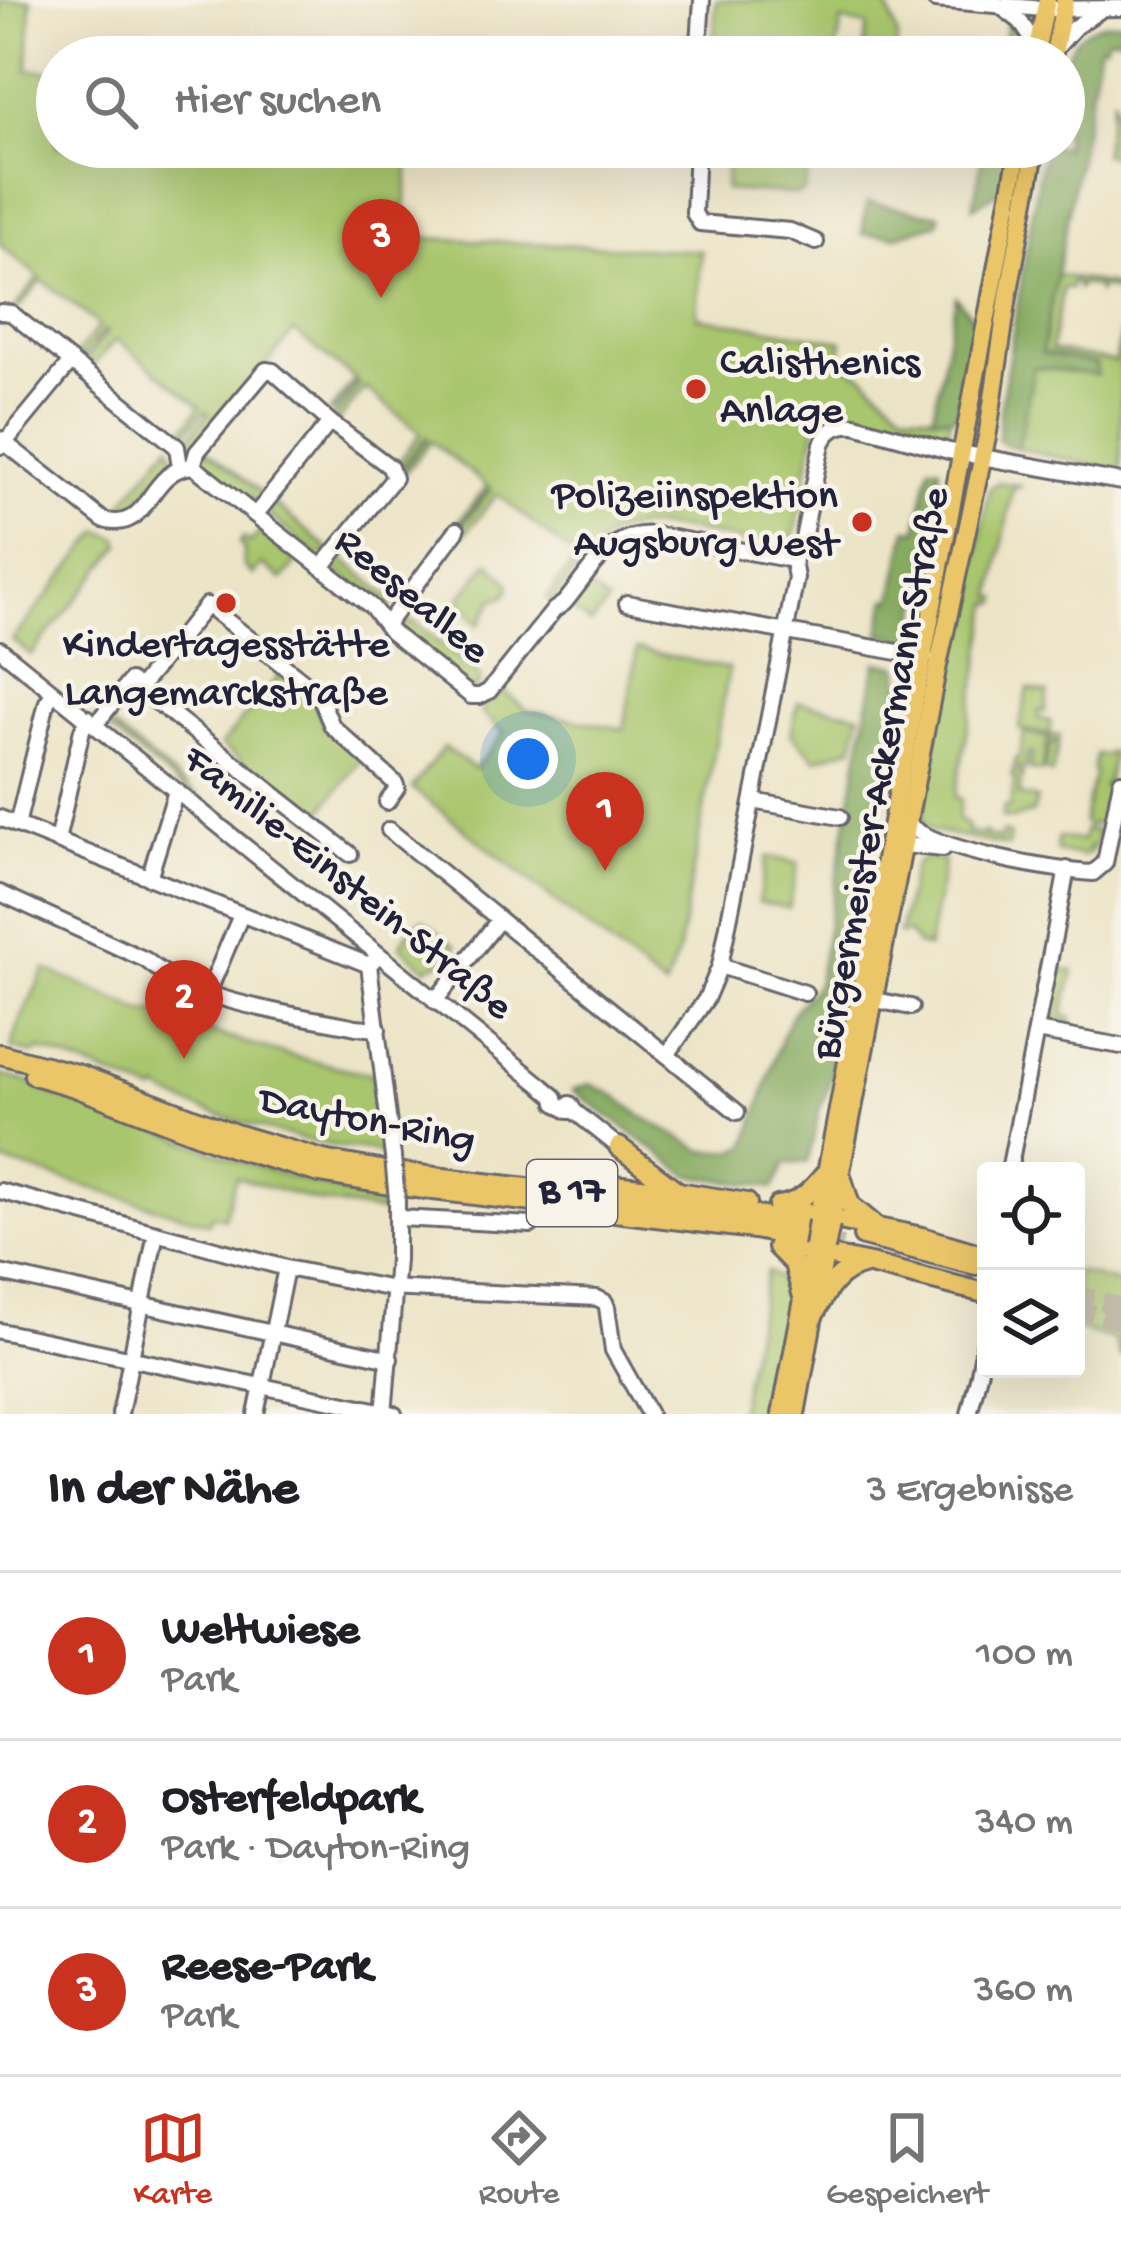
<!DOCTYPE html>
<html lang="de">
<head>
<meta charset="utf-8">
<style>
	body { margin:0; font-family:"Gochi Hand",sans-serif; background:#f2f2f2; color:#202124 }
	.controls { position:absolute; right:36px; bottom:36px; display:grid; overflow:hidden; border-radius:12px; box-shadow:0 12px 48px #0002 }
	.controls button { width:108px; height:108px; display:grid; place-items:center; padding:0; border:0; border-bottom:3px solid #e0e0e0; background:#fff; color:#202124; font:60px sans-serif }
	.you { position:absolute; left:528px; top:759px; width:42px; height:42px; margin:-30px; border:9px solid #fff; border-radius:50%; background:#1a73e8; box-shadow:0 0 0 18px #1a73e833 }
	.badge { display:grid; place-items:center; width:78px; height:78px; border-radius:50%; background:#c8321e; color:#fff; font-size:39px; font-weight:700 }
	.pin { position:absolute; translate:-50% -99px; filter:drop-shadow(0 3px 6px #0008) }
	.pin::after { content:''; position:absolute; top:63px; width:42px; height:36px; background:inherit; clip-path:polygon(0 0,100% 0,50% 100%) }
	.list { margin:0; padding:0; list-style:none }
	h2 { display:flex; justify-content:space-between; align-items:center; height:156px; margin:0; padding:0 48px; font-size:51px }
	h2 small { font-size:39px; font-weight:400; color:#757577 }
	.list li { display:grid; grid-template-columns:78px 1fr auto; gap:36px; align-items:center; box-sizing:border-box; height:168px; padding:0 48px; border-top:3px solid #e0e0e0 }
	.list b { display:block; font-size:45px; white-space:nowrap }
	.list p { margin:0; font-size:39px; white-space:nowrap; color:#757577 }
	.list em { font-size:39px; font-style:normal; color:#757577 }
	.icon { flex:none; width:66px; height:66px; fill:none; stroke:currentColor; stroke-width:2; stroke-linecap:round; stroke-linejoin:round }
	.map { position:relative; flex:none; width:1121px; height:1414px; overflow:hidden }
	.search { position:absolute; background:#fff; box-shadow:0 12px 48px #0002; left:36px; right:36px; top:36px; height:132px; display:flex; align-items:center; gap:30px; box-sizing:border-box; padding:0 42px; border-radius:66px; color:#757577; font-size:45px }
	.sheet { height:660px; background:#fff }
	nav { display:flex; justify-content:space-around; align-items:center; box-sizing:border-box; height:168px; border-top:3px solid #e0e0e0; background:#fff; font-size:33px; color:#757577 }
	nav a { display:grid; justify-items:center; gap:6px }
	nav .on { color:#c8321e }
	.map>svg:first-child { display:block }
	.green { fill:#a8c66d; stroke:#657454; stroke-width:3 }
	.forest { fill:#86ab60; stroke:#54664e; stroke-width:3 }
	.lines { fill:none; stroke-linecap:round; stroke-linejoin:round }
	.highway-tunnel { stroke:#c4bdaa; stroke-width:18; stroke-dasharray:18 9; stroke-linecap:butt }
	.minor-casing { stroke:#69666c; stroke-width:20 }
	.major-casing { stroke:#69666c; stroke-width:22 }
	.highway-casing { stroke:#69666c; stroke-width:24 }
	.minor { stroke:#fff; stroke-width:14 }
	.major { stroke:#ebc669; stroke-width:16 }
	.highway { stroke:#ebc669; stroke-width:18 }
	.minor-bridge-casing { stroke:#69666c; stroke-width:20; stroke-linecap:butt }
	.major-bridge-casing { stroke:#69666c; stroke-width:22; stroke-linecap:butt }
	.minor-bridge { stroke:#fff; stroke-width:14 }
	.major-bridge { stroke:#ebc669; stroke-width:16 }
	.poi-dot { fill:#c8321e; stroke:#f7f3e8; stroke-width:4.5 }
	.labels { text-anchor:middle; dominant-baseline:central; stroke-width:9; stroke-linejoin:round; paint-order:stroke }
	.shield { fill:#f7f3e8; stroke:#62616f; stroke-width:3 }
	.shield-label { font-size:39px; font-weight:bold; fill:#22223b }
	.poi-label { font-size:42px; fill:#22223b; stroke:#f7f3e8; text-anchor:start }
	.street-label { font-size:42px; fill:#22223b; stroke:#f7f3e8 }
</style>
</head>
<body>
<div class="map">
<svg width="1121" height="1414" viewBox="0 0 1121 1414">
	<rect width="100%" height="100%" fill="#f7f3e8"/>
	<filter id="ink" filterUnits="userSpaceOnUse"><feTurbulence type="fractalNoise" baseFrequency=".00833" numOctaves="2"/><feDisplacementMap in="SourceGraphic" scale="24" xChannelSelector="R" yChannelSelector="G"/><feConvolveMatrix kernelMatrix="1 2 1 2 8 2 1 2 1" color-interpolation-filters="sRGB"/></filter>
	<filter id="wash" filterUnits="userSpaceOnUse"><feTurbulence type="fractalNoise" baseFrequency=".004" numOctaves="4" result="noise"/><feDisplacementMap in="SourceGraphic" scale="48" xChannelSelector="R" yChannelSelector="G"/><feGaussianBlur stdDeviation="2.7" result="paint"/><feColorMatrix in="noise" values="0 0 0 0 0 0 0 0 0 0 0 0 0 0 0 0 0 1.4 0 .05"/><feComposite in="paint" operator="in"/></filter>
	<g filter="url(#wash)">
		<rect width="100%" height="100%" fill="#ece4c6"/>
		<g class="green">
			<path d="M0,0H31L28,70L57,71V147H410L403,237L701,251L697,317L842,341L841,363L864,376L904,411L950,418L948,432L945,434L856,418L835,419L818,415L796,530L785,547L776,549C737,541 640,512 608,537C587,554 570,581 552,603L547,598L577,558L497,494L465,534L459,530L491,490L490,488L456,528L454,526L487,486L431,441L405,473L402,470L427,439L426,437L398,470L394,467L421,433L365,388L338,422L333,419L360,384L357,382L332,414L329,412L355,379L294,331L189,459L187,458L183,446L209,413L204,411L181,439L178,436L200,406L116,339L92,367L85,361L107,332L104,330L81,359L76,355L99,325L42,280L19,308L16,306L39,277L0,245Z"/>
			<polygon points="716,0 796,0 887,5 898,37 894,57 863,51 868,26 842,21 835,57 713,57"/>
			<polygon points="1113,97 1121,145 1117,148 1118,157 1103,154"/>
			<polygon points="727,147 817,147 814,164 809,165 804,191 796,194 725,190"/>
			<polygon points="1057,275 1121,287 1117,297 1115,290 1100,287 1098,294 1097,287 1081,284 1077,290 1078,284 1072,282 1070,289 1063,288 1051,350 1115,362 1121,330 1121,472 1018,448 1034,367 1097,374 1096,364 1041,354"/>
			<path d="M170,444L176,461C151,475 142,510 113,515Z"/>
			<polygon points="206,449 262,494 257,503 201,461"/>
			<polygon points="998,482 1022,486 1013,488 993,596 999,598 998,603 991,603 955,797 961,799 958,819 968,826 967,832 983,835 984,832 987,836 1001,839 1003,832 1010,836 1008,846 931,831 922,822 936,731 960,604 977,560 989,489"/>
			<polygon points="273,503 327,548 328,553 320,557 271,517 267,510"/>
			<polygon points="100,531 118,538 121,545 31,655 12,640"/>
			<polygon points="260,532 297,562 282,580 262,564 253,575 244,566 244,548 239,544 243,538 251,543"/>
			<polygon points="336,554 394,601 389,608 384,608 333,567"/>
			<polygon points="489,562 509,582 510,588 504,597 494,599 479,625 459,599"/>
			<polygon points="589,588 608,603 591,624 572,610"/>
			<polygon points="402,622 414,622 477,673 480,680 475,690 468,688 396,628"/>
			<polygon points="637,649 729,669 678,953 665,988 412,788 444,747 475,769 504,733 481,712 483,706 503,691 524,708 524,710 624,729"/>
			<polygon points="283,671 314,697 324,728 362,758 315,820 221,745"/>
			<polygon points="1028,689 1048,693 1045,712 1039,711 1038,718 1051,722 1049,733 1060,736 1052,774 1045,770 1050,743 1054,744 1055,741 1051,739 1051,735 1019,729"/>
			<polygon points="798,702 860,714 853,747 816,759 791,734"/>
			<polygon points="104,720 245,834 243,837 101,723"/>
			<polygon points="1024,733 1048,738 1042,772 1030,770 1032,753 1028,753 1026,768 1014,766 1016,758 1019,758"/>
			<polygon points="1108,752 1113,753 1107,784 1104,784 1103,787 1107,788 1100,825 1086,825 1083,822 1095,771 1093,770 1096,754 1107,756"/>
			<polygon points="1013,770 1023,772 1019,795 1037,799 1033,813 1012,819 1002,818 1004,807 1010,807 1015,778 1011,777"/>
			<polygon points="1085,829 1099,832 1093,849 1090,847 1088,849 1090,852 1083,856 1058,852 1056,848 1058,837 1082,841"/>
			<polygon points="767,857 798,863 789,908 758,902"/>
			<polygon points="925,858 944,861 928,947 917,945 909,933 899,934 913,870 916,863"/>
			<polygon points="423,920 457,946 446,961 426,968 400,946 411,927"/>
			<polygon points="1057,968 1074,971 1063,1015 1072,1018 1071,1024 1048,1018"/>
			<path d="M45,969L143,1012H156C227,1040 298,1060 373,1074L384,1156C370,1147 347,1149 329,1145C297,1139 180,1108 159,1089L155,1093L51,1053L39,1050L34,1054L11,1049L20,1021Z"/>
			<polygon points="0,1075 26,1081 41,1090 122,1119 132,1126 137,1122 242,1162 354,1196 388,1199 387,1213 319,1202 236,1177 224,1218 212,1215 209,1223 0,1161"/>
			<polygon points="767,1271 782,1280 791,1298 770,1414 738,1414"/>
			<polygon points="1076,1271 1121,1284 1121,1359 1113,1340 1076,1329"/>
		</g>
		<g class="forest">
			<path d="M1121,22V37L1107,38L1106,45H1100L1042,353L1096,364L1097,375L1034,367L1018,448L1004,444L998,439L1000,412L1038,178L1046,147H1064C1064,96 1047,22 1121,22Z"/>
			<path d="M1007,23C1020,31 1024,42 1025,57H1001Z"/>
			<polygon points="984,147 1010,147 1002,190 973,207"/>
			<polygon points="867,202 940,215 938,223 897,236 862,234"/>
			<polygon points="956,297 976,321 959,410 955,417 933,416"/>
			<polygon points="930,466 940,467 936,499 937,512 914,638 906,644 896,637 880,634 887,599 893,599 907,529 917,530"/>
			<polygon points="876,662 899,666 902,688 829,1086 820,1108 808,1162 785,1164 774,1188 689,1175 573,1090 590,1084 616,1096 641,1116 704,1151 735,1151 747,1146 782,1036 792,1014 817,984"/>
		</g>
	</g>
	<g filter="url(#ink)">
		<g class="lines">
			<g class="highway-tunnel">
				<polyline points="812,1240 843,1246"/>
				<polyline points="1076,1294 1121,1307"/>
				<polyline points="1076,1308 1121,1322"/>
			</g>
			<defs>
				<g id="minor">
					<polyline points="935,0 1044,9 1121,8"/>
					<polyline points="1000,6 1020,21 1037,47"/>
					<polyline points="1057,47 1075,27 1099,11"/>
					<polyline points="698,57 702,0"/>
					<polyline points="697,147 694,213 700,223 790,231 816,242"/>
					<polyline points="1,312 11,313 177,447 180,467"/>
					<path d="M0,439L103,520C152,534 145,470 193,466L372,607L391,632L471,696H480L489,691L554,610L564,603C592,570 609,530 657,535L793,560L802,544L822,444C828,430 839,423 855,425L949,451L1121,482"/>
					<polyline points="2,446 71,362"/>
					<polyline points="193,466 197,452 266,370 273,371 330,422"/>
					<polyline points="256,514 330,422 390,467 394,478 322,567"/>
					<polyline points="627,603 925,657"/>
					<polyline points="386,625 457,530"/>
					<polyline points="0,649 542,1086 555,1097 556,1103 568,1111 574,1111"/>
					<polyline points="139,688 207,605 318,693 332,726 395,783 397,788 387,802"/>
					<polyline points="95,725 130,681 350,854"/>
					<polyline points="753,801 840,817"/>
					<polyline points="0,818 369,965"/>
					<path d="M908,824C934,850 1054,871 1093,873L1105,863L1121,781"/>
					<polyline points="17,825 47,702 54,693"/>
					<polyline points="389,830 737,1112"/>
					<polyline points="898,837 904,845 943,849"/>
					<polyline points="57,841 82,730 88,718"/>
					<polyline points="149,878 176,791"/>
					<path d="M0,893L146,960C196,1003 293,1014 356,1027L378,1029"/>
					<polyline points="373,961 369,965 393,1157"/>
					<polyline points="720,966 805,993"/>
					<polyline points="208,993 241,915"/>
					<polyline points="875,1000 911,1007"/>
					<polyline points="435,1001 499,920"/>
					<polyline points="1036,1031 1121,1046"/>
					<polyline points="667,1055 706,999 720,966 796,578 793,560"/>
					<polyline points="570,1104 574,1111 619,1147"/>
					<polyline points="1009,1171 1067,869"/>
					<polyline points="0,1191 286,1268 388,1288 597,1298 605,1302 607,1307 613,1350 649,1414"/>
					<polyline points="399,1218 531,1225"/>
					<polyline points="0,1273 390,1359"/>
					<polyline points="0,1331 394,1414"/>
					<polyline points="120,1414 156,1233"/>
					<polyline points="256,1414 286,1268"/>
					<polyline points="384,1414 397,1260 397,1200"/>
					<polyline points="969,1414 979,1374 986,1334"/>
				</g>
				<g id="major">
					<polyline points="1035,57 1047,0"/>
					<polyline points="1053,57 1065,0"/>
					<polyline points="817,1221 1019,147"/>
					<polyline points="831,1224 937,670 988,432 1008,296 1036,147"/>
					<polyline points="781,1414 813,1247"/>
					<polyline points="796,1414 826,1249"/>
				</g>
				<g id="highway">
					<polyline points="0,1054 80,1075 235,1134 323,1160 386,1171 758,1216 804,1224"/>
					<polyline points="34,1075 75,1087 231,1147 320,1173 384,1184 754,1229 801,1238"/>
					<polyline points="619,1147 678,1192"/>
					<polyline points="841,1176 850,1205 873,1224"/>
					<polyline points="548,1178 678,1192 747,1203"/>
					<path d="M778,1206C801,1203 812,1190 826,1173"/>
					<polyline points="786,1209 922,1237 986,1256"/>
					<polyline points="863,1236 976,1265"/>
					<polyline points="778,1245 870,1264 985,1293"/>
					<polyline points="777,1247 794,1264 803,1297"/>
					<path d="M815,1313C827,1289 838,1270 866,1264"/>
				</g>
			</defs>
			<use href="#minor" class="minor-casing"/>
			<use href="#major" class="major-casing"/>
			<use href="#highway" class="highway-casing"/>
			<use href="#minor" class="minor"/>
			<use href="#major" class="major"/>
			<use href="#highway" class="highway"/>
			<defs>
				<polyline id="minor-bridge" points="393,1157 397,1200"/>
				<g id="major-bridge">
					<polyline points="813,1247 817,1221"/>
					<polyline points="826,1249 831,1224"/>
				</g>
			</defs>
			<use href="#minor-bridge" class="minor-bridge-casing"/>
			<use href="#major-bridge" class="major-bridge-casing"/>
			<use href="#minor-bridge" class="minor-bridge"/>
			<use href="#major-bridge" class="major-bridge"/>
		</g>
	</g>
	<g class="poi-dot">
		<circle cx="696" cy="389" r="12"/>
		<circle cx="862" cy="522" r="12"/>
		<circle cx="226" cy="603" r="12"/>
	</g>
	<g class="labels">
		<rect class="shield" x="527" y="1160" width="90" height="66" rx="9"/>
		<g class="shield-label">
			<text x="572" y="1193">B 17</text>
		</g>
		<g class="poi-label">
			<text x="720" y="365">Calisthenics<tspan x="720" dy="48">Anlage</tspan></text>
			<text x="838" y="498" text-anchor="end">Polizeiinspektion<tspan x="838" dy="48">Augsburg West</tspan></text>
			<text x="226" y="647" text-anchor="middle">Kindertagesstätte<tspan x="226" dy="48">Langemarckstraße</tspan></text>
		</g>
		<g class="street-label">
			<text transform="translate(410 598) rotate(40)">Reeseallee</text>
			<text transform="translate(884 774) rotate(-79)">Bürgermeister-Ackermann-Straße</text>
			<text transform="translate(346 885) rotate(39)">Familie-Einstein-Straße</text>
			<text transform="translate(367 1123) rotate(11)">Dayton-Ring</text>
		</g>
	</g>
</svg>
<div class="controls">
<button><svg class="icon" aria-label="locate" viewBox="0 0 24 24"><circle cx="12" cy="12" r="6"/><path d="M12 2v4M12 18v4M2 12h4M18 12h4"/></svg></button>
<button><svg class="icon" aria-label="layers" viewBox="0 0 24 24"><path d="M12 4l9 5-9 5-9-5zM3 14l9 5 9-5"/></svg></button>
</div>
<div class="you"></div>
<div class="pin badge" style="left:605px;top:871px">1</div>
<div class="pin badge" style="left:184px;top:1059px">2</div>
<div class="pin badge" style="left:381px;top:298px">3</div>
<div class="search"><svg class="icon" aria-label="search" viewBox="0 0 24 24"><circle cx="10" cy="10" r="6"/><path d="M15 15l6 6"/></svg>Hier suchen</div>
</div>
<section class="sheet">
<h2>In der Nähe<small>3 Ergebnisse</small></h2>
<ul class="list">
<li><span class="badge">1</span><div><b>Weltwiese</b><p>Park</p></div><em>100 m</em></li>
<li><span class="badge">2</span><div><b>Osterfeldpark</b><p>Park · Dayton-Ring</p></div><em>340 m</em></li>
<li><span class="badge">3</span><div><b>Reese-Park</b><p>Park</p></div><em>360 m</em></li>
</ul>
</section>
<nav>
<a class="on"><svg class="icon" aria-label="map" viewBox="0 0 24 24"><path d="M3 6l6-2 6 2 6-2v14l-6 2-6-2-6 2zM9 4v14M15 6v14"/></svg>Karte</a>
<a><svg class="icon" aria-label="directions" viewBox="0 0 24 24"><path d="M12 3l9 9-9 9-9-9zM9 14v-3h6M13 9l2 2-2 2"/></svg>Route</a>
<a><svg class="icon" aria-label="saved" viewBox="0 0 24 24"><path d="M7 4h10v16l-5-4-5 4z"/></svg>Gespeichert</a>
</nav>
</body>
</html>
